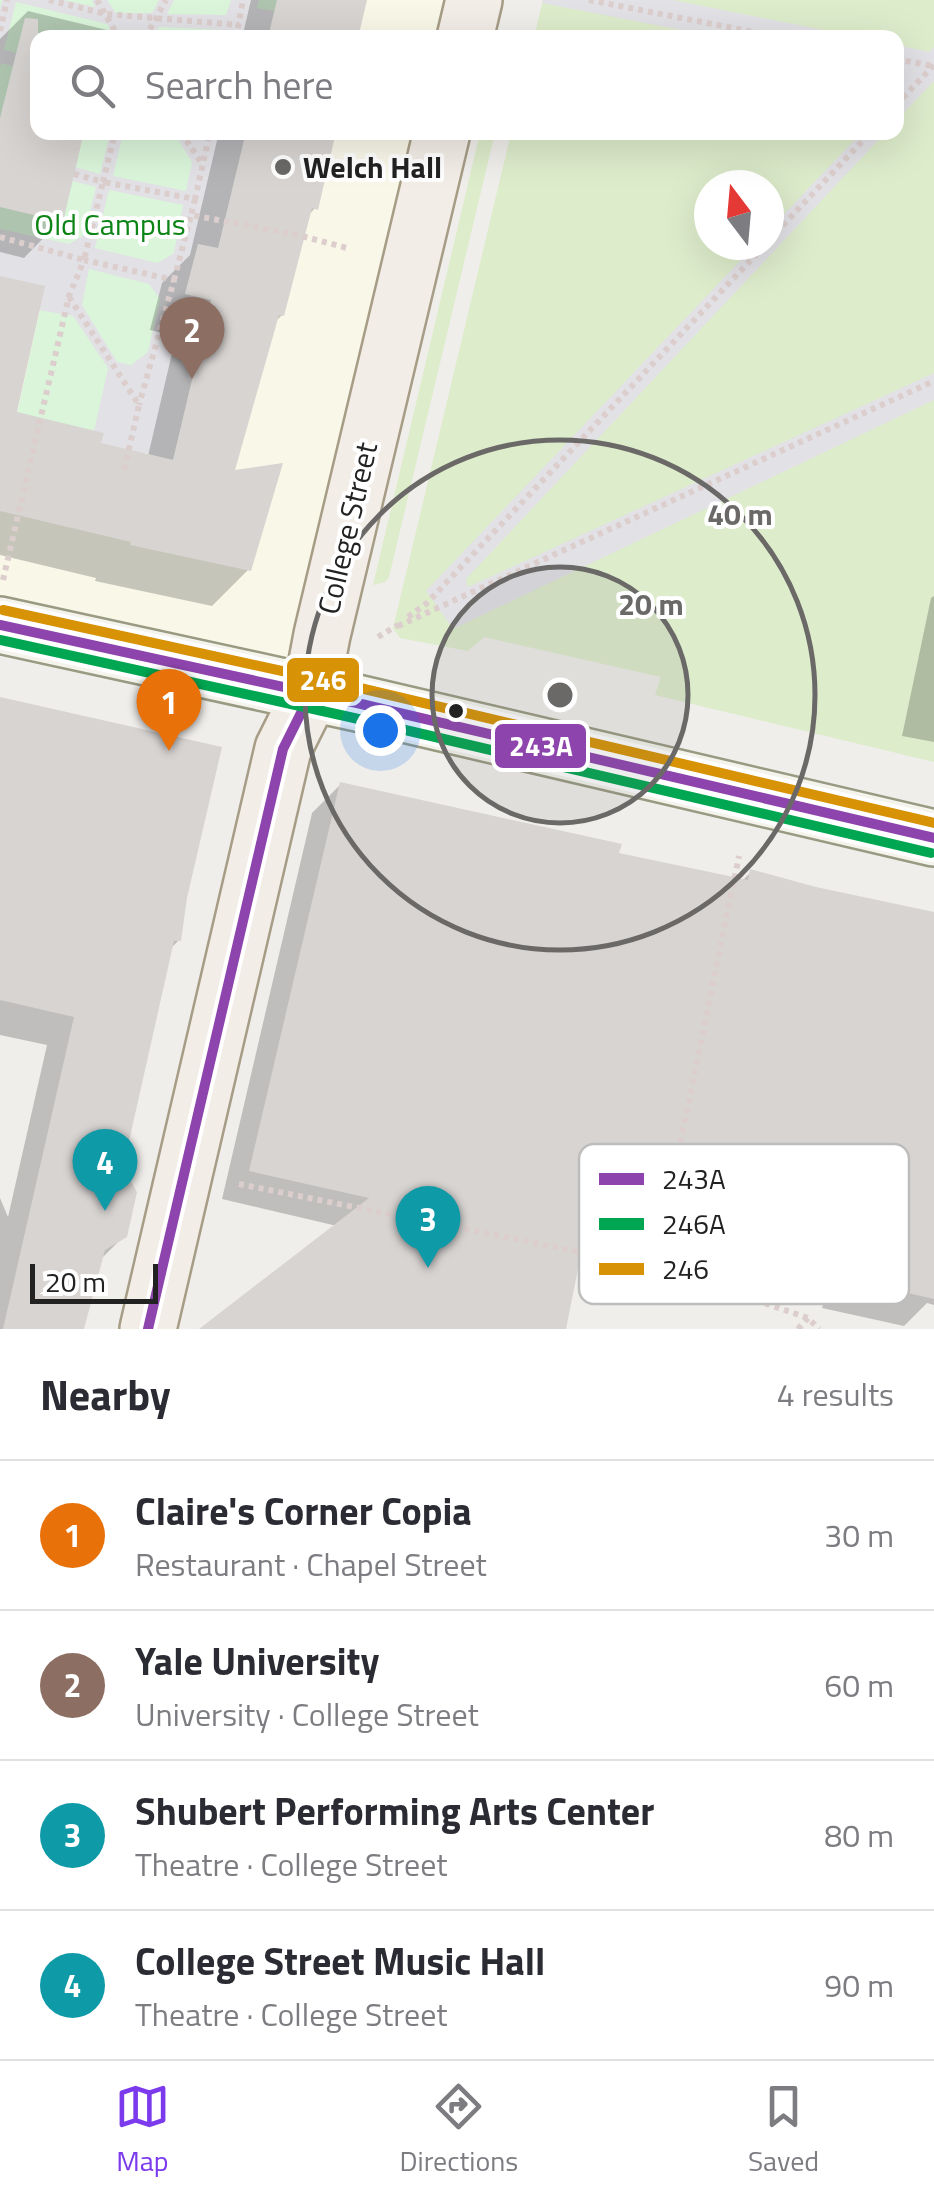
<!DOCTYPE html>
<html lang="en">
<head>
<meta charset="utf-8">
<style>
	body { margin:0; font-family:"Titillium Web",sans-serif; background:#f7f7f7; color:#2b2b33 }
	.compass { position:absolute; left:694px; top:170px; width:90px; height:90px; border-radius:50%; background:#fff; box-shadow:0 10px 40px #0002; rotate:344deg }
	.scale { position:absolute; left:30px; bottom:25px; width:128px; box-sizing:border-box; padding-left:10px; border:5px solid #222; border-top:0; font-size:28px; line-height:35px; white-space:nowrap; color:#222; -webkit-text-stroke:8px #fff; paint-order:stroke }
	.you { position:absolute; left:380px; top:730px; width:35px; height:35px; margin:-25px; border:8px solid #fff; border-radius:50%; background:#1a73e8; box-shadow:0 0 0 15px #1a73e833 }
	.badge { display:grid; place-items:center; width:65px; height:65px; border-radius:50%; background:#7c3aed; color:#fff; font-size:32px; font-weight:700 }
	.pin { position:absolute; translate:-50% -82px; filter:drop-shadow(0 2px 5px #0008) }
	.pin::after { content:''; position:absolute; top:52px; width:35px; height:30px; background:inherit; clip-path:polygon(0 0,100% 0,50% 100%) }
	.list { margin:0; padding:0; list-style:none }
	h2 { display:flex; justify-content:space-between; align-items:center; height:130px; margin:0; padding:0 40px; font-size:42px }
	h2 small { font-size:32px; font-weight:400; color:#7c7c81 }
	.list li { display:grid; grid-template-columns:65px 1fr auto; gap:30px; align-items:center; box-sizing:border-box; height:150px; padding:0 40px; border-top:2px solid #e1e1e2 }
	.list b { display:block; font-size:38px; white-space:nowrap }
	.list p { margin:0; font-size:32px; white-space:nowrap; color:#7c7c81 }
	.list em { font-size:32px; font-style:normal; color:#7c7c81 }
	.icon { flex:none; width:55px; height:55px; fill:none; stroke:currentColor; stroke-width:2; stroke-linecap:round; stroke-linejoin:round }
	.map { position:relative; flex:none; width:934px; height:1329px; overflow:hidden }
	.search { position:absolute; background:#fff; box-shadow:0 10px 40px #0002; left:30px; right:30px; top:30px; height:110px; display:flex; align-items:center; gap:25px; box-sizing:border-box; padding:0 35px; border-radius:20px; color:#7c7c81; font-size:38px }
	.sheet { height:730px; background:#fff }
	nav { display:flex; justify-content:space-around; align-items:center; box-sizing:border-box; height:140px; border-top:2px solid #e1e1e2; background:#fff; font-size:28px; color:#7c7c81 }
	nav a { display:grid; justify-items:center; gap:5px }
	nav .on { color:#7c3aed }
	.map>svg:first-child { display:block }
	.education { fill:#f8f7e8 }
	.grass { fill:#ddeccb; fill-rule:evenodd }
	.park { fill:#daf5da }
	.plaza { fill:#e2e1e5; fill-rule:evenodd }
	.shadow { fill:#0003 }
	.building { fill:#d7d4d2 }
	.lines { fill:none; stroke-linecap:round; stroke-linejoin:round }
	.secondary-casing { stroke:#999a82; stroke-width:60 }
	.primary-casing { stroke:#a79c86; stroke-width:60 }
	.path { stroke:#dccecd; stroke-width:6; stroke-dasharray:5 5; stroke-linecap:butt }
	.secondary { stroke:#f4f4ed; stroke-width:55 }
	.primary { stroke:#f3ede7; stroke-width:55 }
	.bus-1-casing { stroke:#fff; stroke-width:18 }
	.bus-2-casing { stroke:#fff; stroke-width:18 }
	.bus-3-casing { stroke:#fff; stroke-width:18 }
	.bus-1 { stroke:#8e44ad; stroke-width:10 }
	.bus-2 { stroke:#00a651; stroke-width:10 }
	.bus-3 { stroke:#d79205; stroke-width:10 }
	.ring { fill:none; stroke:#6a6968; stroke-width:5 }
	.poi-dot { fill:#6a6968; stroke:#fff; stroke-width:4 }
	.bus-dot { fill:#222; stroke:#fff; stroke-width:4 }
	.labels { text-anchor:middle; dominant-baseline:central; stroke-width:8; stroke-linejoin:round; paint-order:stroke }
	.poi-label { font-size:30px; font-weight:bold; fill:#222; stroke:#fff; text-anchor:start }
	.park-label { font-size:30px; fill:#0c8416; stroke:#fff }
	.street-label { font-size:30px; fill:#222; stroke:#fff }
	.key { fill:#fff; stroke:#bdbdbd; stroke-width:2.5 }
	.key-label { font-size:28px; fill:#222 }
	.centre { fill:#6a6968; stroke:#fff; stroke-width:5 }
	.ring-label { font-size:30px; text-anchor:middle; font-weight:bold; fill:#6a6968; stroke:#fff; stroke-width:8; stroke-linejoin:round; paint-order:stroke }
	.line-badge { stroke:#fff; stroke-width:4 }
	.badge-label { font-size:28px; text-anchor:middle; font-weight:bold; fill:#fff }
</style>
</head>
<body>
<div class="map">
<svg width="934" height="1329" viewBox="0 0 934 1329">
	<rect width="100%" height="100%" fill="#f0eeeb"/>
	<polygon class="education" points="0,0 474,0 465,37 38,38 38,132 442,133 311,693 0,625"/>
	<g class="grass">
		<path d="M543,0H934V762L655,695L661,677L484,637L468,651L400,638L393,628L511,133L896,132V38L534,37ZM709,185H769V245H709Z"/>
		<polygon points="480,133 495,133 389,577 385,582 373,585"/>
	</g>
	<polygon class="park" points="0,0 277,0 268,37 38,38 38,132 246,133 219,248 198,244 185,293 211,300 173,460 145,453 140,475 97,464 103,433 17,414 45,287 0,277"/>
	<g class="plaza">
		<polygon points="2,0 64,0 95,7 92,0 107,0 116,13 152,13 159,0 174,0 167,14 226,15 231,0 259,0 257,8 274,11 268,37 222,37 223,30 159,27 153,37 116,37 110,30 108,37 110,29 107,24 16,2 4,50 16,53 13,66 2,63 0,67 0,9"/>
		<polygon points="543,0 673,0 858,37 717,37 542,3"/>
		<polygon points="897,45 929,52 934,47 934,81 897,120 897,96 901,91 902,74 897,73"/>
		<path d="M110,133H123L113,176L186,191L192,162L174,133H188L191,137L197,138L199,133H246L232,190L291,265L198,244L185,294L211,300L173,460L145,453L140,475L97,464L103,434L94,431L108,368L73,316L39,310L0,277V229L69,244L84,235L96,187L72,181L75,167L100,174ZM109,190L183,205L174,253L158,263L95,248ZM89,269L149,284L160,299L148,352L131,365L117,362L82,305Z"/>
		<polygon points="861,133 885,133 466,579 468,587 934,373 934,400 453,629 426,591 755,245 769,245 769,230"/>
	</g>
	<g class="shadow">
		<polygon points="251,0 365,0 356,38 242,38"/>
		<polygon points="28,11 107,30 105,38 38,38 38,132 60,221 24,258 0,252 0,39"/>
		<polygon points="219,132 333,132 315,208 308,216 282,315 274,323 232,474 249,569 212,606 95,581 96,578 0,555 0,279 14,414 98,445 148,456 176,336 150,330 162,283 190,255"/>
		<polygon points="934,596 934,742 902,736 931,598"/>
		<polygon points="0,700 185,898 179,940 170,949 120,1168 125,1235 99,1261 82,1329 0,1329 0,1198 8,1217 47,1045 0,1035"/>
		<polygon points="341,784 616,855 742,881 751,872 934,921 934,1305 927,1303 904,1326 822,1308 825,1297 711,1272 725,1211 662,1198 665,1182 615,1174 602,1241 576,1268 563,1329 209,1329 337,1226 222,1199 312,813"/>
	</g>
	<g class="building">
		<polygon points="277,0 367,0 358,38 268,38"/>
		<polygon points="25,18 38,19 38,132 84,132 63,222 0,207 0,118"/>
		<polygon points="246,132 336,132 318,210 312,208 284,316 279,315 235,470 283,463 251,571 130,545 131,542 0,511 0,276 45,286 17,412 104,433 101,443 173,460 211,300 185,294 198,244 218,248"/>
		<polygon points="0,697 222,747 187,898 181,941 174,941 123,1168 137,1192 127,1237 105,1250 84,1329 3,1329 74,1017 0,1000"/>
		<polygon points="340,782 622,844 619,853 748,880 750,869 816,887 934,912 934,1299 850,1280 852,1269 738,1244 752,1183 689,1170 692,1154 624,1143 604,1243 584,1239 566,1329 199,1329 369,1198 249,1171"/>
	</g>
	<g class="lines">
		<defs>
			<polyline id="secondary" points="0,625 357,703 934,838"/>
			<g id="primary">
				<polyline points="465,38 474,0"/>
				<polyline points="148,1329 283,749 311,693 322,635 442,132"/>
			</g>
		</defs>
		<use href="#secondary" class="secondary-casing"/>
		<use href="#primary" class="primary-casing"/>
		<g class="path">
			<polyline points="49,0 106,14 239,25"/>
			<polyline points="97,0 119,38"/>
			<polyline points="589,0 784,38"/>
			<polyline points="0,31 7,0"/>
			<polyline points="145,38 166,0"/>
			<polyline points="236,38 243,0"/>
			<polyline points="896,59 933,66"/>
			<polyline points="896,105 934,65"/>
			<polyline points="181,132 202,164"/>
			<polyline points="74,174 103,182 115,132"/>
			<polyline points="195,199 191,215 298,235 347,248"/>
			<polyline points="0,237 84,260 103,182 195,199 210,132"/>
			<polyline points="769,240 871,132"/>
			<polyline points="174,280 191,215"/>
			<polyline points="69,297 139,405 124,471"/>
			<polyline points="3,580 69,296 84,260 174,280 139,405"/>
			<polyline points="408,617 427,603 765,245"/>
			<polyline points="398,626 934,381"/>
			<polyline points="378,637 398,625"/>
			<polyline points="239,1184 624,1261 697,1280 808,1318 819,1329"/>
			<polyline points="654,1270 739,856"/>
			<polyline points="798,1329 808,1318"/>
		</g>
		<use href="#secondary" class="secondary"/>
		<use href="#primary" class="primary"/>
		<defs>
			<g id="bus-1">
				<polyline points="0,625 357,703 934,838"/>
				<polyline points="148,1329 283,749 311,693"/>
			</g>
			<polyline id="bus-2" points="0,640 354,718 931,853"/>
			<polyline id="bus-3" points="3,610 360,688 934,823"/>
		</defs>
		<use href="#bus-1" class="bus-1-casing"/>
		<use href="#bus-2" class="bus-2-casing"/>
		<use href="#bus-3" class="bus-3-casing"/>
		<use href="#bus-1" class="bus-1"/>
		<use href="#bus-2" class="bus-2"/>
		<use href="#bus-3" class="bus-3"/>
	</g>
	<circle cx="560" cy="695" r="128" fill="#6a6968" fill-opacity=".12"/>
	<g class="ring">
		<circle cx="560" cy="695" r="128"/>
		<circle cx="560" cy="695" r="255"/>
	</g>
	<circle class="poi-dot" cx="283" cy="167" r="10"/>
	<circle class="bus-dot" cx="456" cy="711" r="9"/>
	<g class="labels">
		<g class="poi-label">
			<text x="303" y="167">Welch Hall</text>
		</g>
		<g class="park-label">
			<text x="110" y="224">Old Campus</text>
		</g>
		<g class="street-label">
			<text transform="translate(347 528) rotate(-77)">College Street</text>
		</g>
	</g>
	<rect x="579" y="1144" width="330" height="160" rx="15" class="key"/>
	<rect x="599" y="1173" width="45" height="12" fill="#8e44ad"/>
	<rect x="599" y="1218" width="45" height="12" fill="#00a651"/>
	<rect x="599" y="1263" width="45" height="12" fill="#d79205"/>
	<g class="key-label">
		<text x="662" y="1189">243A</text>
		<text x="662" y="1234">246A</text>
		<text x="662" y="1279">246</text>
	</g>
	<circle cx="560" cy="695" r="15" class="centre"/>
	<g class="ring-label">
		<text x="740" y="525">40 m</text>
		<text x="651" y="615">20 m</text>
	</g>
	<g class="line-badge">
		<rect x="285" y="656" width="76" height="48" rx="10" fill="#d79205"/>
		<rect x="493" y="722" width="95" height="48" rx="10" fill="#8e44ad"/>
	</g>
	<g class="badge-label">
		<text x="323" y="690">246</text>
		<text x="541" y="756">243A</text>
	</g>
</svg>
<svg class="compass" viewBox="-18 -18 36 36"><path d="M0-13l5 13h-10z" fill="#e53935"/><path d="M0 13l5-13h-10z" fill="#7c7c81"/></svg>
<div class="scale">20 m</div>
<div class="you"></div>
<div class="pin badge" style="left:169px;top:751px;background:#e8710a">1</div>
<div class="pin badge" style="left:192px;top:379px;background:#8d6e63">2</div>
<div class="pin badge" style="left:428px;top:1268px;background:#0f9aa8">3</div>
<div class="pin badge" style="left:105px;top:1211px;background:#0f9aa8">4</div>
<div class="search"><svg class="icon" aria-label="search" viewBox="0 0 24 24"><circle cx="10" cy="10" r="6"/><path d="M15 15l6 6"/></svg>Search here</div>
</div>
<section class="sheet">
<h2>Nearby<small>4 results</small></h2>
<ul class="list">
<li><span class="badge" style="background:#e8710a">1</span><div><b>Claire's Corner Copia</b><p>Restaurant · Chapel Street</p></div><em>30 m</em></li>
<li><span class="badge" style="background:#8d6e63">2</span><div><b>Yale University</b><p>University · College Street</p></div><em>60 m</em></li>
<li><span class="badge" style="background:#0f9aa8">3</span><div><b>Shubert Performing Arts Center</b><p>Theatre · College Street</p></div><em>80 m</em></li>
<li><span class="badge" style="background:#0f9aa8">4</span><div><b>College Street Music Hall</b><p>Theatre · College Street</p></div><em>90 m</em></li>
</ul>
</section>
<nav>
<a class="on"><svg class="icon" aria-label="map" viewBox="0 0 24 24"><path d="M3 6l6-2 6 2 6-2v14l-6 2-6-2-6 2zM9 4v14M15 6v14"/></svg>Map</a>
<a><svg class="icon" aria-label="directions" viewBox="0 0 24 24"><path d="M12 3l9 9-9 9-9-9zM9 14v-3h6M13 9l2 2-2 2"/></svg>Directions</a>
<a><svg class="icon" aria-label="saved" viewBox="0 0 24 24"><path d="M7 4h10v16l-5-4-5 4z"/></svg>Saved</a>
</nav>
</body>
</html>
